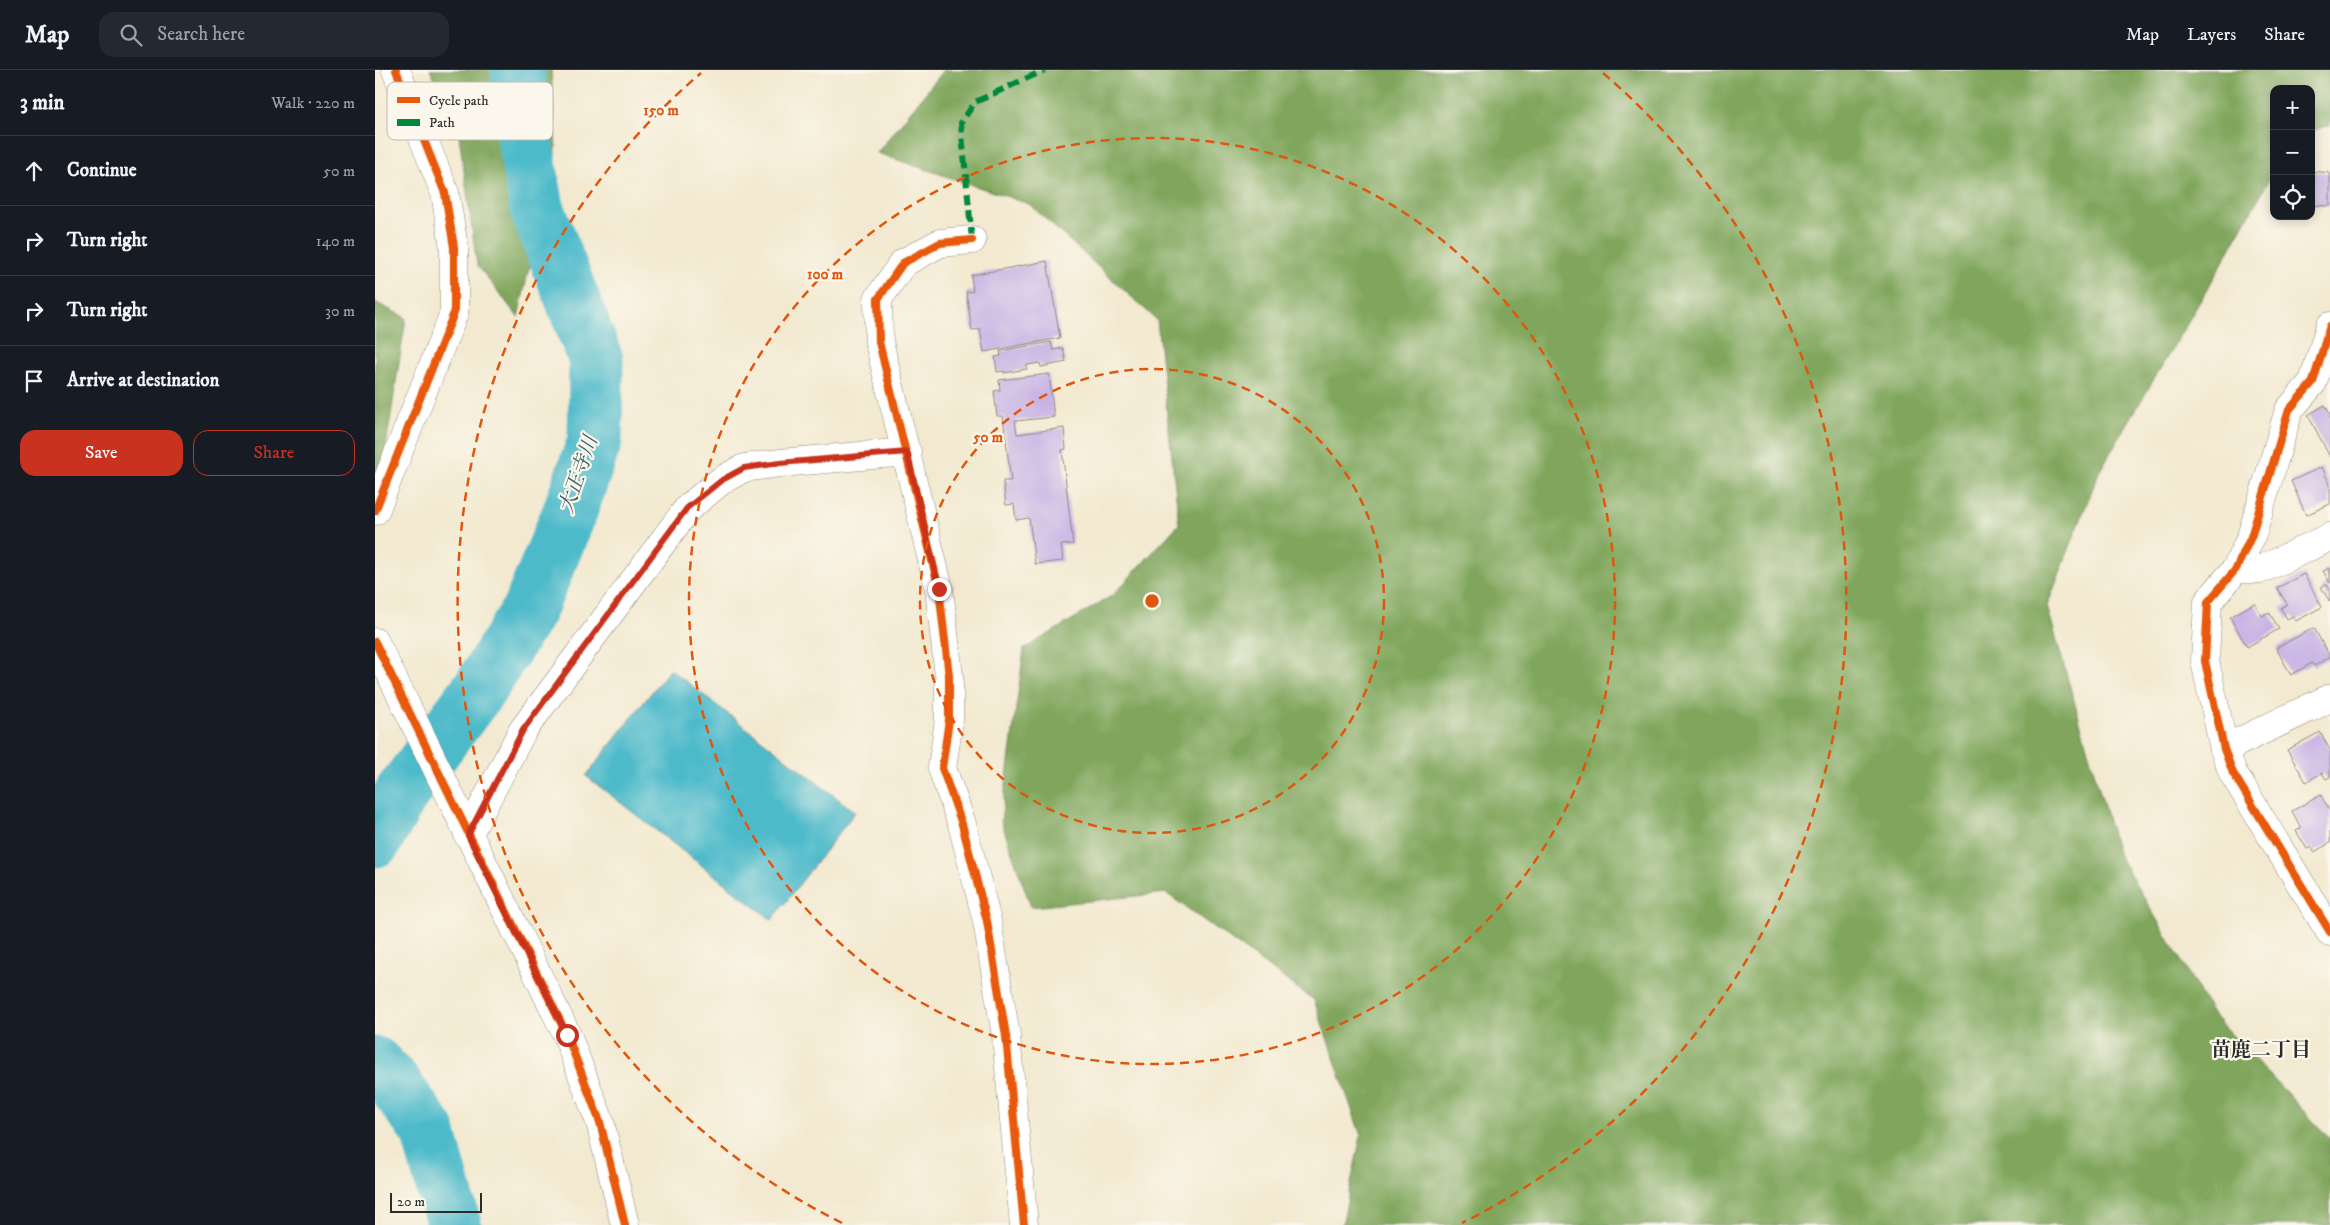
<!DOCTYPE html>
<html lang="en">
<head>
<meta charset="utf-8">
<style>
	body { margin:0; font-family:"IM FELL DW Pica","Noto Serif JP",serif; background:#242831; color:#f1f3f6 }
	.controls { position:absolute; right:15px; top:15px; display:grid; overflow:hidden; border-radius:10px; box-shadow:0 2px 12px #0003 }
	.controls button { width:45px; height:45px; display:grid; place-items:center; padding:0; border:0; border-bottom:1px solid #363941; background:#171b24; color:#f1f3f6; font:25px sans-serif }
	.scale { position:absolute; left:15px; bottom:12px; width:92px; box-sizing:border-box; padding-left:5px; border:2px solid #2b2b2b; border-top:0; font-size:14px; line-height:18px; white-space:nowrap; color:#2b2b2b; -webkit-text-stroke:4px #fbf7ec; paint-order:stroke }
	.stop { position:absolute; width:15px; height:15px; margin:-11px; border:4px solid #c8321e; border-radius:50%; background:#fff }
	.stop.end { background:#c8321e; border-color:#fff; box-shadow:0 1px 5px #0008 }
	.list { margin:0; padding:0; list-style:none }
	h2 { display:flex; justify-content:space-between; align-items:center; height:65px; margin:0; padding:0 20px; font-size:21px }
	h2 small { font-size:16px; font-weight:400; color:#9ea1a6 }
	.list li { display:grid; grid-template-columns:32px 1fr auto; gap:15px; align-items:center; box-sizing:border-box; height:70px; padding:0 20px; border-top:1px solid #363941 }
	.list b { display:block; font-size:19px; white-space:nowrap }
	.list em { font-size:16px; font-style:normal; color:#9ea1a6 }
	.actions { display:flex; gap:10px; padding:15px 20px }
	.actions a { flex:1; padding:11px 0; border:1px solid #c8321e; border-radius:15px; text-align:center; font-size:18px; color:#c8321e }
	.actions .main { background:#c8321e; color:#fff }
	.icon { flex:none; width:28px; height:28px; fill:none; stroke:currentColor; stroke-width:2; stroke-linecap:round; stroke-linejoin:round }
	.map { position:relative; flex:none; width:1955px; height:1155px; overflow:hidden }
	header { display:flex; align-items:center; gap:30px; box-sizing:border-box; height:70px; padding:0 25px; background:#171b24; border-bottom:1px solid #363941 }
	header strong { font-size:24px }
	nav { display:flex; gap:28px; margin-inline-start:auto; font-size:18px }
	.search { width:350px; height:45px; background:#242831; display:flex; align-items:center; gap:12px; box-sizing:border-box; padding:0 18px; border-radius:15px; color:#9ea1a6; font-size:19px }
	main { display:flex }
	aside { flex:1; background:#171b24 }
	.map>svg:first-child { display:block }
	.forest { fill:#7fa65c; stroke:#556844 }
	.water { fill:#4ebaca; stroke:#3c727a }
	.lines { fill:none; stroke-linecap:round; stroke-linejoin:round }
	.river { stroke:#4ebaca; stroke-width:55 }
	.building { fill:#c8b2e4 }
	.street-casing { stroke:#8f8a7e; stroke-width:29 }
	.street { stroke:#fff; stroke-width:28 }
	.quiet { stroke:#00873e; stroke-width:6; stroke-dasharray:12 6; stroke-linecap:butt }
	.cycleway-casing { stroke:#fbf7ec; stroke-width:11 }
	.cycleway { stroke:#e8590c; stroke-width:8 }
	.route { stroke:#c8321e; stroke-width:6 }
	.ring { fill:none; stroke:#df570e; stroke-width:2.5; stroke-dasharray:9 6 }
	.labels { text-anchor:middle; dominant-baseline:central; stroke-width:4.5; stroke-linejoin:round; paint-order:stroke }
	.water-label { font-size:20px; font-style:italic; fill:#375d63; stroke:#fbf7ec }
	.neighbourhood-label { font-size:20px; font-weight:bold; fill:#2b2b2b; stroke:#fbf7ec }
	.key { fill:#fbf7ec; stroke:#bdbab2; stroke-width:1 }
	.key-label { font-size:14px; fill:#2b2b2b }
	.centre { fill:#df570e; stroke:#fbf7ec; stroke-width:2.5 }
	.ring-label { font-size:15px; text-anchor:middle; font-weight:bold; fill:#df570e; stroke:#fbf7ec; stroke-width:4.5; stroke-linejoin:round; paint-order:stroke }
</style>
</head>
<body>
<header>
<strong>Map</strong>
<div class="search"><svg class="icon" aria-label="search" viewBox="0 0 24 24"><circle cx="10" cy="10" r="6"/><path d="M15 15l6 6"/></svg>Search here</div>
<nav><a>Map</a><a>Layers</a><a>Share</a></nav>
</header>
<main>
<aside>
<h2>3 min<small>Walk · 220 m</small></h2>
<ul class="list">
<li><svg class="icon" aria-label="ahead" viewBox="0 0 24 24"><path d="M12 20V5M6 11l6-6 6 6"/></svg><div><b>Continue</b></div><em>50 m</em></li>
<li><svg class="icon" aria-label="right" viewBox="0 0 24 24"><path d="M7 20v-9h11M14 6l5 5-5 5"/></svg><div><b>Turn right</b></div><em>140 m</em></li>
<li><svg class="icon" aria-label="right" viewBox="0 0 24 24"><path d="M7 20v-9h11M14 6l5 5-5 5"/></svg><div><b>Turn right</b></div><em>30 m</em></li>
<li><svg class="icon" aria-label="arrive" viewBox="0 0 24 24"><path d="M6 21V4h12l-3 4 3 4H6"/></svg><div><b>Arrive at destination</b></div></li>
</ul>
<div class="actions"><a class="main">Save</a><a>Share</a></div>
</aside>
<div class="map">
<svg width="1955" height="1155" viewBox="0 0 1955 1155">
	<rect width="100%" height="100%" fill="#fbf7ec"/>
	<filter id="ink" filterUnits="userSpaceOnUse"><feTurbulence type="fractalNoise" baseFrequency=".02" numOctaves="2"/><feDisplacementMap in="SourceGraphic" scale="10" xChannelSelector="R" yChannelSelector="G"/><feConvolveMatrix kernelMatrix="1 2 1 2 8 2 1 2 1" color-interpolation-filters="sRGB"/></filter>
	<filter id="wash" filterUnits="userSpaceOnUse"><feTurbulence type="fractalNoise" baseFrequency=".0096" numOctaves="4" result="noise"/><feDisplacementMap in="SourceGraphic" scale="20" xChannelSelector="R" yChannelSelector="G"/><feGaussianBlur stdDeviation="1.12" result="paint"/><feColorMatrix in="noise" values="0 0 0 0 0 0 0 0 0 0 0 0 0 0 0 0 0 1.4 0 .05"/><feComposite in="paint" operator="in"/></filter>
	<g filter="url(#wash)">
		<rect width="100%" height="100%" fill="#f3e9d0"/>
		<g class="forest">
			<polygon points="55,0 176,0 181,79 143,247 102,195 83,58"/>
			<polygon points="569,0 1955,0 1955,55 1936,61 1936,19 1899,19 1899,101 1844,199 1724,402 1672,536 1742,782 1838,945 1955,1069 1955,1155 967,1155 986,1066 939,930 791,823 656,837 626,751 649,579 738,525 804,454 782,250 654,134 502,83"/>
			<polygon points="0,232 31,248 0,447"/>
		</g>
		<polygon class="water" points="295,599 480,742 397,850 211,706"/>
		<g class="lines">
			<g class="river">
				<polyline points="0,770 28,721 105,618 155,538 194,444 220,370 221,290 162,138 145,44 143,0"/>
				<polyline points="0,994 17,1011 53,1061 79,1155"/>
			</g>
		</g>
		<g id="blocks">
			<g class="building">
				<polygon points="1936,101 1955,103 1955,136 1936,135"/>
				<polygon points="672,191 685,268 609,282 605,259 597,260 591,222 598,221 596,205"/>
				<polygon points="676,272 678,280 688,278 691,292 666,297 665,293 652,295 652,299 629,303 629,301 622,302 620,287 626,286 625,281"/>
				<polygon points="674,304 679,347 640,351 642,364 689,358 691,379 687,380 698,474 686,475 688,491 660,494 654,448 641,450 639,434 631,435 628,411 636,411 628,346 622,346 619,321 625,320 624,310"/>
				<polygon points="1950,335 1955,344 1955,387 1933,345"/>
				<polygon points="1947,397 1955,415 1955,434 1931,445 1916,411"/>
				<polygon points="1955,498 1955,513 1948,501"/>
				<polygon points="1929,504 1947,537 1921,551 1918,546 1912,549 1906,538 1912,534 1902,518"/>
				<polygon points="1952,514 1955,520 1955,532 1946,517"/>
				<polygon points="1880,533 1887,546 1894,542 1904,559 1872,577 1855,547"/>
				<polygon points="1939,558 1955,587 1939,596 1937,593 1916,605 1901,578"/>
				<polygon points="1945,662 1955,680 1955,707 1951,709 1947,703 1931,712 1912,680"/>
				<polygon points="1946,725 1955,742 1955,773 1939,782 1937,777 1932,779 1921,761 1926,758 1917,741"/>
			</g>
		</g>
	</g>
	<g filter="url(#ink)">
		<use href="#blocks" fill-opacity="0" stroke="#8f8a7e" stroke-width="1"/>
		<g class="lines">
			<defs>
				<g id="street">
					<polyline points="597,170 565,173 528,193 503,229 504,272 564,519 574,606 574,650 567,698 587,754 612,851 631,966 649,1155"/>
					<polyline points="1955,256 1938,312 1914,340 1876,467 1861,499 1833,532 1830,591 1849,679 1858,703 1955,862"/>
					<polyline points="0,441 79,243 79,177 70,123 21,0"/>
					<polyline points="1861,499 1887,499 1955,467"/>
					<polyline points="0,572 192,965 225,1052 250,1155"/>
					<polyline points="1849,679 1955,628"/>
					<polyline points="93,765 148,660 313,438 347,410 369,398 405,393 532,382"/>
				</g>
			</defs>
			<use href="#street" class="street-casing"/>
			<use href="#street" class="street"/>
			<polyline class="quiet" points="597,170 586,53 600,32 670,0"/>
			<defs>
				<g id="cycleway">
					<polyline points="597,170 565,173 528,193 503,229 504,272 564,519 574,606 574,650 567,698 587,754 612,851 631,966 649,1155"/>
					<polyline points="1955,256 1938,312 1914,340 1876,467 1861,499 1833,532 1830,591 1849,679 1858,703 1955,862"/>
					<polyline points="0,441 79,243 79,177 70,123 21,0"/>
					<polyline points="0,572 192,965 225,1052 250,1155"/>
				</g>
			</defs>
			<use href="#cycleway" class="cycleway-casing"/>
			<use href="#cycleway" class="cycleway"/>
		</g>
	</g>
	<g class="lines" filter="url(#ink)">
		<polyline class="route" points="192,965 93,765 148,660 312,438 347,410 369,398 405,393 532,382 564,519"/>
	</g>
	<g class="ring">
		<circle cx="777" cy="531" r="232"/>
		<circle cx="777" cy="531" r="463"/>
		<path d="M467 1153A695 695 0 0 1 326 3M1228 3A695 695 0 0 1 1087 1153"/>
	</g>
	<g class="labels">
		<g class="water-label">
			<text transform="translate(204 405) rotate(-71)">大正寺川</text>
		</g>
		<g class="neighbourhood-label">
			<text x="1886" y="980">苗鹿二丁目</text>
		</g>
	</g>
	<rect x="12" y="12" width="166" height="58" rx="8" class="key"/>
	<rect x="22" y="27" width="23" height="6" fill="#e8590c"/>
	<rect x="22" y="49" width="23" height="7" fill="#00873e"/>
	<g class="key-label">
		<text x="54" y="35">Cycle path</text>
		<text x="54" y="57">Path</text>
	</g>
	<circle cx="777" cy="531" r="8" class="centre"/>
	<g class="ring-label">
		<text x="286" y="45">150 m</text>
		<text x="450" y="209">100 m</text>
		<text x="613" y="372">50 m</text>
	</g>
</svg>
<div class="controls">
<button>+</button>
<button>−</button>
<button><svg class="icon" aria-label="locate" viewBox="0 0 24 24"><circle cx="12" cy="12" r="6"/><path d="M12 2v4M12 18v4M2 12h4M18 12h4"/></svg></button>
</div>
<div class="scale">20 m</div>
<div class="stop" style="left:192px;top:965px"></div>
<div class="stop end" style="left:564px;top:519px"></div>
</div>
</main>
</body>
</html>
